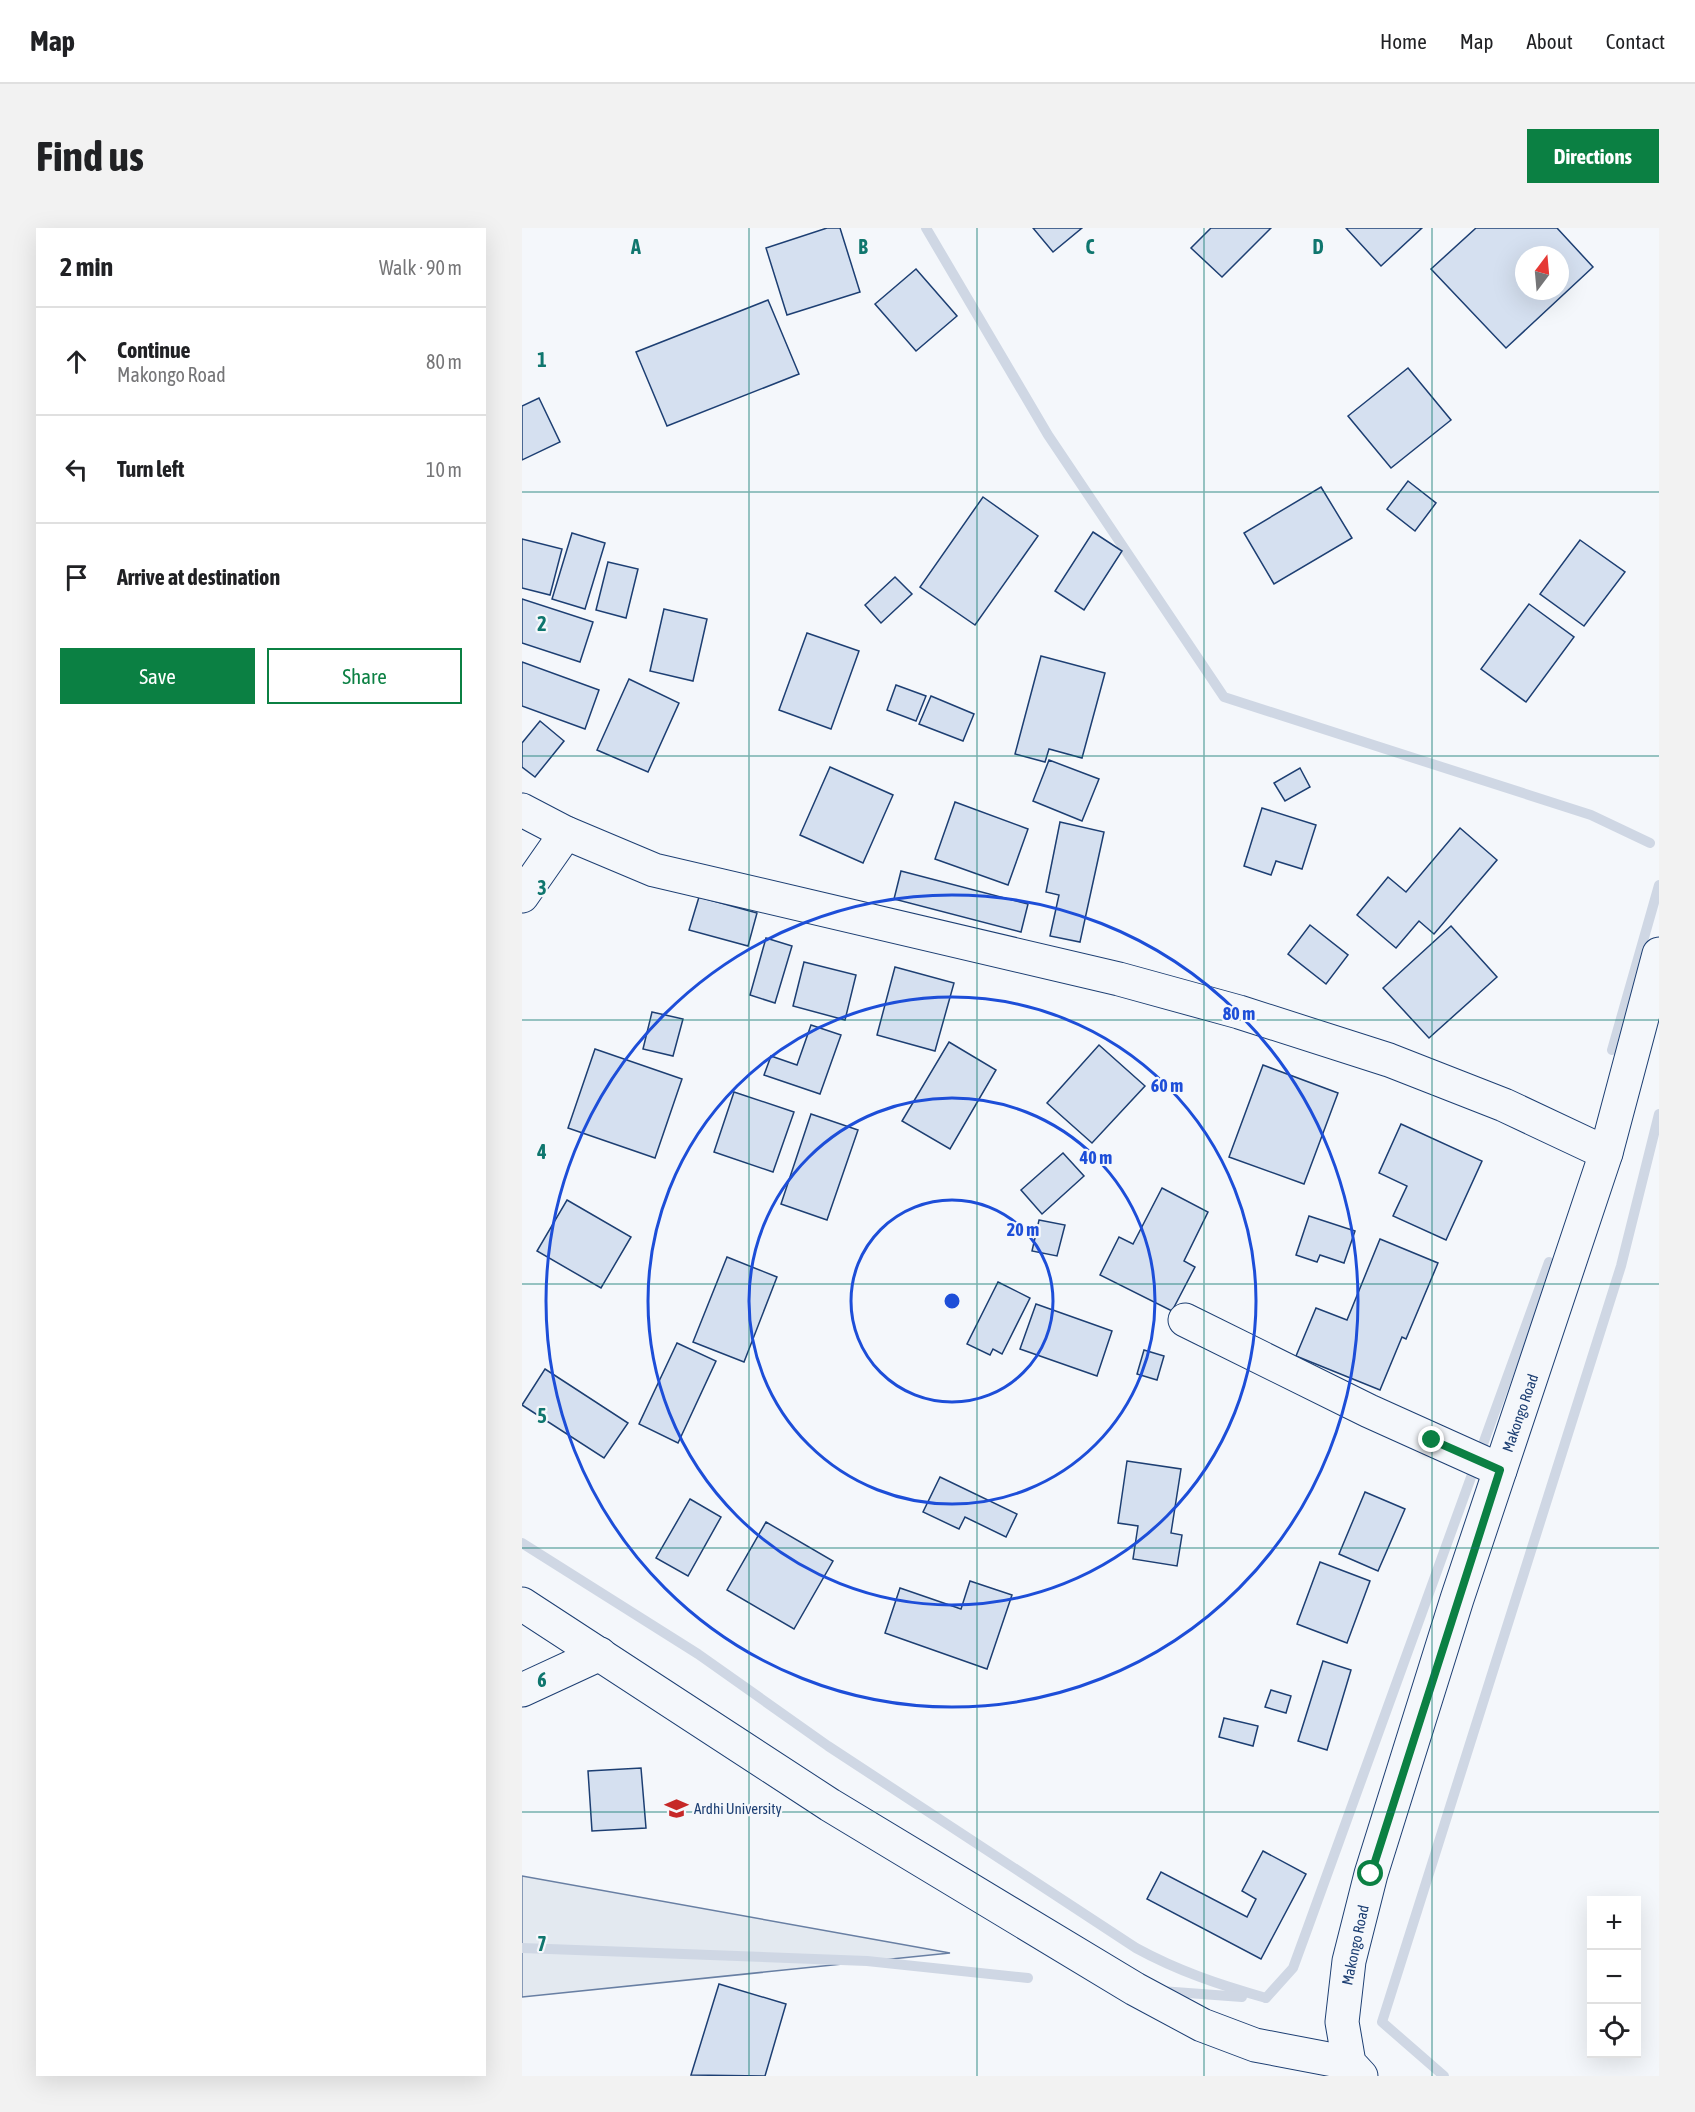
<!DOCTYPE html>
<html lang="en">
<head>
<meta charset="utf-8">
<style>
	body { margin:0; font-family:"Asap Condensed",sans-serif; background:#f2f2f2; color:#202124 }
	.controls { position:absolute; right:18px; bottom:18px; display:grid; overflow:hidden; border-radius:0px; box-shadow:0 6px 24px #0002 }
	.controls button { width:54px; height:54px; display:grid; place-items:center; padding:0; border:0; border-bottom:2px solid #e0e0e0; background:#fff; color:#202124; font:30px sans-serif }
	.compass { position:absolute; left:993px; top:18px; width:54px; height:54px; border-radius:50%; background:#fff; box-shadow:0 6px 24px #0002; rotate:16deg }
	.stop { position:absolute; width:18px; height:18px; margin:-14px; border:4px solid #0b8043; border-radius:50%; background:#fff }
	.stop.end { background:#0b8043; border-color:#fff; box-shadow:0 2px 6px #0008 }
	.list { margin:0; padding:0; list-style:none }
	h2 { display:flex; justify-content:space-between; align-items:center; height:78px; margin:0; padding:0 24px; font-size:26px }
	h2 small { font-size:20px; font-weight:400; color:#757577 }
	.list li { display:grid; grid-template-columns:39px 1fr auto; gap:18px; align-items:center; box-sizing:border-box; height:108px; padding:0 24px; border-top:2px solid #e0e0e0 }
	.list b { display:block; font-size:22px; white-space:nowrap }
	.list p { margin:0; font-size:20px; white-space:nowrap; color:#757577 }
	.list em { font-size:20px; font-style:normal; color:#757577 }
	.actions { display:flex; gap:12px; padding:18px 24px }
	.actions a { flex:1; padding:14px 0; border:2px solid #0b8043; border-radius:0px; text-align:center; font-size:21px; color:#0b8043 }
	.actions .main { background:#0b8043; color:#fff }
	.icon { flex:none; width:33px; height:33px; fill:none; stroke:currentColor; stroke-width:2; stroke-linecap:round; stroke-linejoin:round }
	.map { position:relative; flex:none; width:1137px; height:1848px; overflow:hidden; border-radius:0px }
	header { display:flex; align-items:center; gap:36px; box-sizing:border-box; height:84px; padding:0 30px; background:#fff; border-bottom:2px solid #e0e0e0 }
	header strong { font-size:28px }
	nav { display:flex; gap:33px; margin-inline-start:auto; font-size:21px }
	.intro { display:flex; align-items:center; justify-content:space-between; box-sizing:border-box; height:144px; padding:0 36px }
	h1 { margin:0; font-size:42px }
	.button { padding:15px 27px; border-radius:0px; background:#0b8043; color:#fff; font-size:21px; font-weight:700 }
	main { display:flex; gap:36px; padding:0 36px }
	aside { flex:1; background:#fff; border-radius:0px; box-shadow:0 6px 24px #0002 }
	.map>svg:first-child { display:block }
	.green { fill:#e3e9f0; stroke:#687fa3; stroke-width:1.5 }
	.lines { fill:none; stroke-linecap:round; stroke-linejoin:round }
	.stream { stroke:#cfd7e4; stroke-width:10 }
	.building { fill:#d5e0f0; stroke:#1d3f73; stroke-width:1.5; fill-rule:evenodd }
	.minor-casing { stroke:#1d3f73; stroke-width:35 }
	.minor { stroke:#f4f7fb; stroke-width:33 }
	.route { stroke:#0b8043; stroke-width:8 }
	.grid { fill:none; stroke:#0f766e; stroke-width:1.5; stroke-opacity:0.55 }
	.ring { fill:none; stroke:#1d4ed8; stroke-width:3 }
	.labels { text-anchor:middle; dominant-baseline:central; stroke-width:4.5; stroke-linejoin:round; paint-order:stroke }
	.street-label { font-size:15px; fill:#1d3f73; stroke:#f4f7fb }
	.poi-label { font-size:15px; fill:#1d3f73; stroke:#f4f7fb; text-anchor:start }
	.grid-label { font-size:20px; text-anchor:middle; font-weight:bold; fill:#0f766e; stroke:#f4f7fb; stroke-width:4.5; stroke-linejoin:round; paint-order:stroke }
	.centre { fill:#1d4ed8; stroke:#f4f7fb; stroke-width:3 }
	.ring-label { font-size:18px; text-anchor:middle; font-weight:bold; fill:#1d4ed8; stroke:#f4f7fb; stroke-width:4.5; stroke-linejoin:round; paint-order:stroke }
</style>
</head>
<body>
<header>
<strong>Map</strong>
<nav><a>Home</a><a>Map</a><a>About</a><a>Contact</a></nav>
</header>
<div class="intro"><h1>Find us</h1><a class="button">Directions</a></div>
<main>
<aside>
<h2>2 min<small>Walk · 90 m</small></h2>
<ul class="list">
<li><svg class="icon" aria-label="ahead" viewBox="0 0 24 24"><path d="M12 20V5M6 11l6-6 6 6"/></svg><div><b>Continue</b><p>Makongo Road</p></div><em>80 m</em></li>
<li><svg class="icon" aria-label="left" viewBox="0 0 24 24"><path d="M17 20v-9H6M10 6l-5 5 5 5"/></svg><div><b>Turn left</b></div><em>10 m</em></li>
<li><svg class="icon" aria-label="arrive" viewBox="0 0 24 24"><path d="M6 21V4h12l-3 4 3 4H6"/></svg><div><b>Arrive at destination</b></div></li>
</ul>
<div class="actions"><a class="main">Save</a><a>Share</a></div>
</aside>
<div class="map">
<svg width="1137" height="1848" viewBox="0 0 1137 1848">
	<rect width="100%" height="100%" fill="#f4f7fb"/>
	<polygon class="green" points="0,1648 428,1725 0,1769"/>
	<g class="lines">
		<g class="stream">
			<polyline points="404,0 526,207 702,469 1069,587 1128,615"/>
			<polyline points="1090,822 1137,657"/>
			<path d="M0,1315L176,1426L306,1518L614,1720C656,1743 698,1757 744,1770"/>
			<polyline points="0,1720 345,1733 506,1750"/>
			<polyline points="639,1763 720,1769"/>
			<polyline points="744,1770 771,1740 786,1699 1027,1034"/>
			<polyline points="922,1848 860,1794 1099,1038 1137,886"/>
		</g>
	</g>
	<g class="building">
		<polygon points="305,0 318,0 338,64 265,87 244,20"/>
		<polygon points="511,0 560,0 531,24"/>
		<polygon points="689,0 749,0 700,49 669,20"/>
		<polygon points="824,0 900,0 859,38"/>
		<path d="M954,0H1035L1071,39L984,120L909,41ZM1002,27H1038V63H1002Z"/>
		<polygon points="394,41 435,88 394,123 353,76"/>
		<polygon points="246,72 277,146 145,198 114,124"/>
		<polygon points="886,140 929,192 869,240 826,188"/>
		<polygon points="17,170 38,214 0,232 0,178"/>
		<polygon points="886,253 914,275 893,303 865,281"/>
		<polygon points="799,259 830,310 752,356 722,305"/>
		<polygon points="461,269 516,308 453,397 398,359"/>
		<polygon points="571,304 600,323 562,382 533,363"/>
		<polygon points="50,305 83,315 63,381 30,371"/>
		<polygon points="0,311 40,321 28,367 0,360"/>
		<polygon points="1058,312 1103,344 1062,398 1018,366"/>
		<polygon points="86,334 116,341 104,390 74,382"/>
		<polygon points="373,349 390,366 359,395 343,377"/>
		<polygon points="0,371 71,394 58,434 0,415"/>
		<polygon points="1007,376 1052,409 1004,474 959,441"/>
		<polygon points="142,381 185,391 171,453 128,443"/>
		<polygon points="285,405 337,423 309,501 257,482"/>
		<polygon points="519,428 583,445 560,530 527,521 523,534 493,526"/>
		<polygon points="0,434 77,462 63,501 0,478"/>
		<polygon points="107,451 157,475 126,544 75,522"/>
		<polygon points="374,457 404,468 394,493 365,482"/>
		<polygon points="409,468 452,486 441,513 397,496"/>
		<polygon points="18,493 42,513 13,549 0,539 0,515"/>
		<polygon points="527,532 577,551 560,593 511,573"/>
		<polygon points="308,539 371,567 341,635 278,607"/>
		<polygon points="778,540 788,559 763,573 752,555"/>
		<polygon points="433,574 506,601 486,657 413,631"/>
		<polygon points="740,580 794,597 780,641 754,633 749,647 722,638"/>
		<polygon points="538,594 582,604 558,714 528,708 537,667 524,664"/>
		<polygon points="938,600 975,632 912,706 897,693 874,720 835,687 866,649 884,664"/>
		<polygon points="379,643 506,676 499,704 372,671"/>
		<polygon points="177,669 235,685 226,718 167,702"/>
		<polygon points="788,697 826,727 804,756 766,726"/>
		<polygon points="929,698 975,749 907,810 861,760"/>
		<polygon points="244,710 270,718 253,775 228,767"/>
		<polygon points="282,734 334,747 323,792 271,778"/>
		<polygon points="373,739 432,755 413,823 355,807"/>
		<polygon points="130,784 161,791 151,828 121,821"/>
		<polygon points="289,797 319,807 298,866 242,847 249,828 275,837"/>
		<polygon points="427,814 474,842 428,921 380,893"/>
		<polygon points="577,817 623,858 570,915 525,875"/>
		<polygon points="73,821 160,851 133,930 46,900"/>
		<polygon points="741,837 816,865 782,956 707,929"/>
		<polygon points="212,864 272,884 251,944 192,924"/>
		<polygon points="289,886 336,902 305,992 259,976"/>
		<polygon points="879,896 960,933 924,1012 871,988 885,958 857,945"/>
		<polygon points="541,925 562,948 520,986 499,962"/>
		<polygon points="640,960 686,984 662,1033 673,1039 650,1083 578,1047 597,1009 611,1016"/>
		<polygon points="45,972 109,1009 79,1060 15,1023"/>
		<polygon points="787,988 833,1003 822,1035 798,1027 795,1034 774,1027"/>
		<polygon points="517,992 543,997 535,1028 510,1023"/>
		<polygon points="858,1011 916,1035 884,1111 880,1109 858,1162 774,1128 794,1080 825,1092"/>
		<polygon points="205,1029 255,1049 222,1134 171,1114"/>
		<polygon points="476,1054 508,1070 480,1126 471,1121 468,1127 445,1116"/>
		<polygon points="514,1076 590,1103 575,1148 498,1121"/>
		<polygon points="155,1115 194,1133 156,1215 117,1196"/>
		<polygon points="622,1122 642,1128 635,1152 615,1146"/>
		<polygon points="23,1141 106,1195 82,1230 0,1177"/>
		<polygon points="605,1233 659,1241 649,1305 660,1307 655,1338 611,1331 616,1298 596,1295"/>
		<polygon points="418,1249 495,1286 484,1309 443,1289 437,1301 401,1284"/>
		<polygon points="843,1264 883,1281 856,1343 817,1326"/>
		<polygon points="168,1271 199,1289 166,1348 134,1330"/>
		<polygon points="244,1294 311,1333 272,1401 205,1362"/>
		<polygon points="798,1334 848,1353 825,1415 775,1396"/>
		<polygon points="448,1353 490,1367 465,1441 363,1405 378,1360 439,1381"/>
		<polygon points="801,1433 829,1442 805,1522 776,1513"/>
		<polygon points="749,1462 769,1468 764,1485 743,1479"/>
		<polygon points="702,1490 736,1498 731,1518 697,1509"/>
		<polygon points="119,1540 124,1600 70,1603 66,1543"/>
		<polygon points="741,1623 784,1646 739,1731 625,1671 639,1644 725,1689 734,1671 720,1663"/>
		<polygon points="197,1756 264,1776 243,1848 169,1847"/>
	</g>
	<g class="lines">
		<defs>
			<g id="minor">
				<polyline points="0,582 44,605 132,642 597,751 717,784 867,832 982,877 1084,925"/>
				<polyline points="0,668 44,605"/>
				<polyline points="663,1092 847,1183 978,1242"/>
				<polyline points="0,1376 308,1577 613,1761 680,1797 733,1817 827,1835"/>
				<polyline points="0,1462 78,1426"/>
				<polyline points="839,1848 827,1835 820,1794 827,1733 849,1646 935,1371 1084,925 1137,726"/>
			</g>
		</defs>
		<use href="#minor" class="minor-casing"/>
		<use href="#minor" class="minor"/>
	</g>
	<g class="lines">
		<polyline class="route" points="849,1646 978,1242 910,1212"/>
	</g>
	<path class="grid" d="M227,0V1848M455,0V1848M682,0V1848M910,0V1848M0,264H1137M0,528H1137M0,792H1137M0,1056H1137M0,1320H1137M0,1584H1137"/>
	<g class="ring">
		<circle cx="430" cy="1073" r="101"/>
		<circle cx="430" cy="1073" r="203"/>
		<circle cx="430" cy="1073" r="304"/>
		<circle cx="430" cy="1073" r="406"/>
	</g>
	<defs>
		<symbol id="university-bare" viewBox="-9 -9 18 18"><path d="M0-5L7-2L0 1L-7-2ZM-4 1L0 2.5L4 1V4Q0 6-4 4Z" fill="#c62828" stroke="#f4f7fb" stroke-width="2.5" paint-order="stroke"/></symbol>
	</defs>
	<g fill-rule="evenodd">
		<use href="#university-bare" x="138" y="1564" width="33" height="33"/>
	</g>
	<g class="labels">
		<g class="street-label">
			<text transform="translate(998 1185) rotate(-71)">Makongo Road</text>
			<text transform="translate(833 1717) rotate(-78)">Makongo Road</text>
		</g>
		<g class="poi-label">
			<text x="172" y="1580">Ardhi University</text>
		</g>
	</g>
	<g class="grid-label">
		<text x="114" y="26">A</text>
		<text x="341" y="26">B</text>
		<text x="568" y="26">C</text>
		<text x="796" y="26">D</text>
		<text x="20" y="139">1</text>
		<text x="20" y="403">2</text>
		<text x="20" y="667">3</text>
		<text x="20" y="931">4</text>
		<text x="20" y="1195">5</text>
		<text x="20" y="1459">6</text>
		<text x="20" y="1723">7</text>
	</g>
	<circle cx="430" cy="1073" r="9" class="centre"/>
	<g class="ring-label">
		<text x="717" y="792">80 m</text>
		<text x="645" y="864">60 m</text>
		<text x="574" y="936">40 m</text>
		<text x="501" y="1008">20 m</text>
	</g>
</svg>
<div class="controls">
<button>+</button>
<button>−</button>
<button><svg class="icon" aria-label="locate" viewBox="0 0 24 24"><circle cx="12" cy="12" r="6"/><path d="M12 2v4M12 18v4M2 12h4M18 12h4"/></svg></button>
</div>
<svg class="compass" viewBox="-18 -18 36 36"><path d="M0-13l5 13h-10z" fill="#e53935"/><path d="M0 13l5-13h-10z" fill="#757577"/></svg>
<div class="stop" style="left:849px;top:1646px"></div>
<div class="stop end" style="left:910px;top:1212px"></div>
</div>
</main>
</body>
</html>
